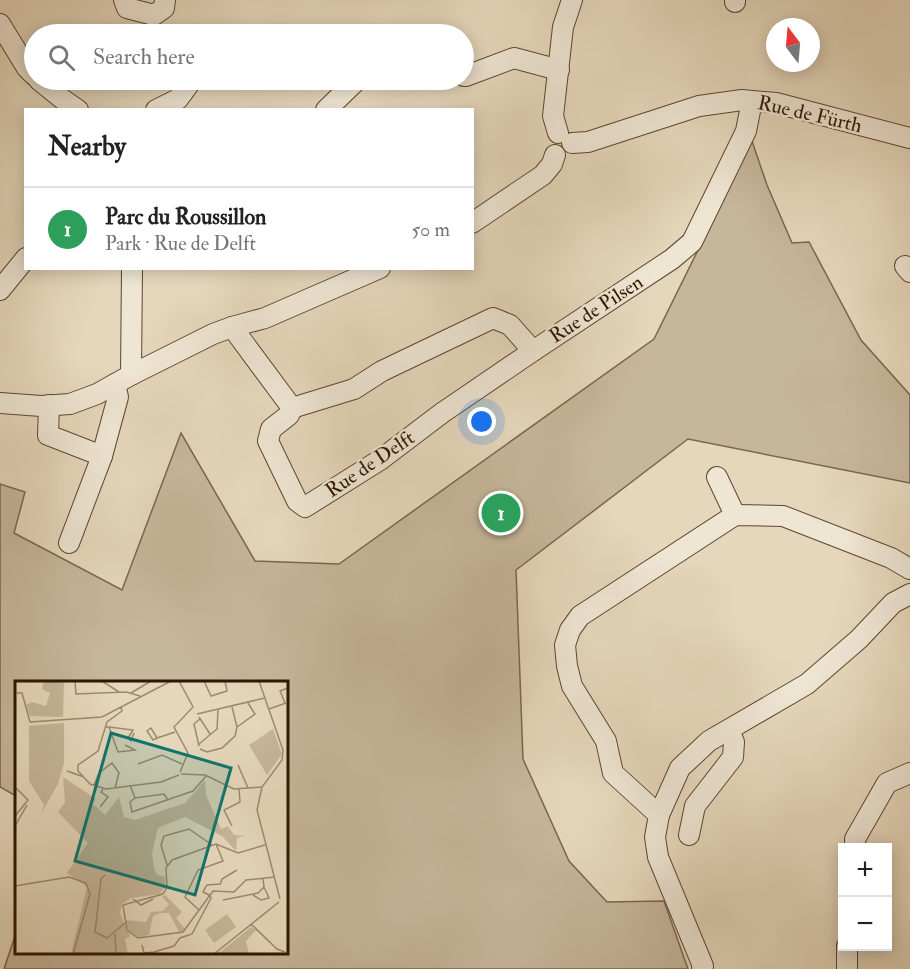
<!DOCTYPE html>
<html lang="en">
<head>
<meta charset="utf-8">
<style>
	body { margin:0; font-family:"IM FELL Double Pica",serif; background:#f6f6f6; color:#222 }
	.controls { position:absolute; right:18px; bottom:18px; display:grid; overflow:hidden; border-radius:0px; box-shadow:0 3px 15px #0003 }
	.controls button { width:54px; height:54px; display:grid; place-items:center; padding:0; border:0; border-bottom:2px solid #e0e0e0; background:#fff; color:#222; font:30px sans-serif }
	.compass { position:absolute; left:766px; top:18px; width:54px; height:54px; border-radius:50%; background:#fff; box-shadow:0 3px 15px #0003; rotate:344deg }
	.you { position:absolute; left:482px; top:422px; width:21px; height:21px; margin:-15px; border:4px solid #fff; border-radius:50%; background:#1a73e8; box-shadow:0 0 0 9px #1a73e833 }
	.badge { display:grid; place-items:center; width:39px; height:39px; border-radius:50%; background:#0b8043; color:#fff; font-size:20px; font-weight:700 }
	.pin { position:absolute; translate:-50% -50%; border:3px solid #fff; box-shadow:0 2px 6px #0006 }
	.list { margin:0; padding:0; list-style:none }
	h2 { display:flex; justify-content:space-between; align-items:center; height:78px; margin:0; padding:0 24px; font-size:26px }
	h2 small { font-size:20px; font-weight:400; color:#767676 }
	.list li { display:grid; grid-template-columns:39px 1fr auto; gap:18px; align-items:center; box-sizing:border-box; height:84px; padding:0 24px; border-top:2px solid #e0e0e0 }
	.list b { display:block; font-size:22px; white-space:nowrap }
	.list p { margin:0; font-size:20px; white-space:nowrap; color:#767676 }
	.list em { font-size:20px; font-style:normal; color:#767676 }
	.icon { flex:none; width:33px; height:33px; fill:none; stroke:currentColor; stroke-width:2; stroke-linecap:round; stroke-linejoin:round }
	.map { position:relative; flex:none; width:910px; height:969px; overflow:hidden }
	.search { position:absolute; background:#fff; box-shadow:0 3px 15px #0003; left:24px; top:24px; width:450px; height:66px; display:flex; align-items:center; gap:15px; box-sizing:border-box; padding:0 21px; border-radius:33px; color:#767676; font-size:22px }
	.panel { position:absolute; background:#fff; box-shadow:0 3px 15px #0003; left:24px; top:108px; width:450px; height:162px; border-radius:0px }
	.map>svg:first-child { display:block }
	.green { fill:#c6b69b; stroke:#7a664e; stroke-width:1.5 }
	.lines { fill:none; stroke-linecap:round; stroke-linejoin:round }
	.minor-casing { stroke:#5c462f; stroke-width:22 }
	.minor { stroke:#eee5d3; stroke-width:20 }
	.labels { text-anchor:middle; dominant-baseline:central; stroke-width:5; stroke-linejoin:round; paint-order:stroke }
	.street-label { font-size:20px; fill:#2f1600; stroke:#eee5d3 }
	.inset-road { fill:none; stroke:#9c8a70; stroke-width:1.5 }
	.view { fill:#0f766e; fill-opacity:0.15; stroke:#0f766e; stroke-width:3 }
	.inset-edge { fill:none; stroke:#2f1600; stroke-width:3 }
</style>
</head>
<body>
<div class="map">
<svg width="910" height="969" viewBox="0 0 910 969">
	<rect width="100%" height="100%" fill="#e5d7bb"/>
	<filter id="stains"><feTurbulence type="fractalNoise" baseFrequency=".00333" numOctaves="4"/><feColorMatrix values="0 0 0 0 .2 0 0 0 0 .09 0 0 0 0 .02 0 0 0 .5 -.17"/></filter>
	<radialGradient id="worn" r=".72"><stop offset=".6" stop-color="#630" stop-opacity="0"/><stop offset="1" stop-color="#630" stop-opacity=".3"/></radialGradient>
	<polygon class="green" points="752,141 767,185 792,243 809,242 861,340 910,395 910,483 688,439 516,570 523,759 569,861 607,902 664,901 688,969 4,969 16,933 16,952 286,952 286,682 16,682 16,796 0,787 0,484 25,492 14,533 122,590 181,433 255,561 339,564 654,339"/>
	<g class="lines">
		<defs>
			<g id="minor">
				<polyline points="124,0 127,8 154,15 164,8 165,0"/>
				<polyline points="735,0 735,2"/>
				<polyline points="0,24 27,68 34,75"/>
				<polyline points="464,76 466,76 514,58 559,70"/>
				<polyline points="39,80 65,101 78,110"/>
				<polyline points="156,110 178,99 192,80"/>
				<polyline points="326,110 357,80"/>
				<polyline points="558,133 553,116 563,27 572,0"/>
				<polyline points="572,143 588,142 699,106 742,100 776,103 910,138"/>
				<polyline points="472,223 543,175 552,164 555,155"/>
				<polyline points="905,266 910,272"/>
				<polyline points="0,290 26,258"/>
				<polyline points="232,327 292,408 354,389 382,371 493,318 510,325 533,351"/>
				<polyline points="131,375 132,268"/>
				<polyline points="0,403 41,406 70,404 97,394 131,375 213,334 232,327 265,318 380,268"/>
				<polyline points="49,405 48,435 102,456 69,543"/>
				<polyline points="292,408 289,415 271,429 268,441 297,501 305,507 380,460 442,413 533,351 672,259 692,242 746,131 752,101"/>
				<polyline points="102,456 118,397 115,384"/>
				<polyline points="717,477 735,515"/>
				<polyline points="659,815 613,773 606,741 572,686 567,666 565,645 570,630 580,616 735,515 783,516 891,558 910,569"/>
				<polyline points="689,835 695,806 733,757 734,742 729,730"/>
				<polyline points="855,848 855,839 887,783 910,773"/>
				<polyline points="847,946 847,969"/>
				<polyline points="702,969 703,966 658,857 655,837 659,815 680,768 709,741 807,684 859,639 893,603 910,594"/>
			</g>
		</defs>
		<use href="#minor" class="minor-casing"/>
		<use href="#minor" class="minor"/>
	</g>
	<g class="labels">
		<g class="street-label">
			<text transform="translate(810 114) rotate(13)">Rue de Fürth</text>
			<text transform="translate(596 309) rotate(-33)">Rue de Pilsen</text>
			<text transform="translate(370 464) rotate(-34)">Rue de Delft</text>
		</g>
	</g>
	<g transform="translate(15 681)">
		<rect width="273" height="273" fill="#e5d7bb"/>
		<path d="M29,0H49L48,36L15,35L11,24L17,21L31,25L35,12L27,8ZM49,42V82L43,103L26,133L29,124L14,100V45ZM258,48L267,73L252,94L234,64ZM48,96L81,118L78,123L90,134L104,116L109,136L120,139L170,122L190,99L191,114L206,148L213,145L219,154L230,155L222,157L221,170L207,155L170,136L143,147L137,172L139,187L142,194L150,196V206L145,213L116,217L107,223L105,233L115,255L110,258L113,273H56L72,206L52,192L73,162L43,131L50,121ZM150,214L167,231L161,237L171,249L164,251L154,232H145L138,235L134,254L124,256L113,249L110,239L131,241L136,231L148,230L154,223L147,216ZM212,233L221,246L199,262L190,249ZM236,246L241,249L231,260L234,273H203Z" fill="#c6b69b"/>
		<path class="inset-road" d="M60,0L61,13L111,11L125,15M87,0L104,11M164,0L178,26L159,46L173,72L165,91M189,0L196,15L212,10L210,0M244,0L268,69L267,79L247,106L242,129L265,218M2,12H7L15,41M116,12L136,0M270,22L265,10L273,7M106,26L107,30L92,41L83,70L63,84V90L75,103L91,108L146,101L164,94M254,28L271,22M182,33L250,17M184,36L195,53M15,41L87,36L156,0M90,46H94L103,71L120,69L110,64M94,46L118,49L113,57L116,60L119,52M222,46L240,33L233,22M142,57L138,59L132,50L136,47L142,57L160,51M184,63L202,48L203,29M184,65L179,43L185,38M185,68L192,71L207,67L220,55L222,46L217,26M123,83L147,74L167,83M223,84L233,107M52,90L69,96M166,93L190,94L219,108L247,106M79,104L84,92L97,82L104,92L100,107M115,104L120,117L149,113L153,119M0,106L13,119L0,135M120,117L115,121L117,131L178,110L192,94M85,126L93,116L86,111L88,108M0,145L12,124M217,145L209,129L225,121L224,108M250,164L223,172L201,163L157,179L151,187L152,206L148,213L108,224L112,249L123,257L168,251L198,210L219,211L231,199L260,196M152,184L146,164L149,155L174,148L197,164M90,194L86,198L80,251L92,257L110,242M205,204L207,198L222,189M0,205L54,196L71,202L75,213L58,273M194,214L188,211L192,204L206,203M238,214L246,219L254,217L249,206M118,218L126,224L138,218M208,219L243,212L249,206L248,198M184,229L170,216L183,189L208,180L201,163M236,243L262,268L270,271M100,253L101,273M127,264L129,272L139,271L159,265L165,257L177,253L196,217L194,213M199,273L264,221"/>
		<path class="view" d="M96,52L216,87L180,214L60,180Z"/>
		<rect width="273" height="273" class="inset-edge"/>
	</g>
	<rect width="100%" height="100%" filter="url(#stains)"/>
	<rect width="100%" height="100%" fill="url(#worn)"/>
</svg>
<div class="controls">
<button>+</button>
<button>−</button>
</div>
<svg class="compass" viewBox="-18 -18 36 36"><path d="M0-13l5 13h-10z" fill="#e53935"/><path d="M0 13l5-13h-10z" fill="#767676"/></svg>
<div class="you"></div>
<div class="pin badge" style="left:501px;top:513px;background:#2e9e5b">1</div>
<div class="search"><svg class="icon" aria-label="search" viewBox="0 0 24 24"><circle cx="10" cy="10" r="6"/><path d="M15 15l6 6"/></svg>Search here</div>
<section class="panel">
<h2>Nearby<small></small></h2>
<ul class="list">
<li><span class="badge" style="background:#2e9e5b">1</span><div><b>Parc du Roussillon</b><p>Park · Rue de Delft</p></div><em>50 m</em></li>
</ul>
</section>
</div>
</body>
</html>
